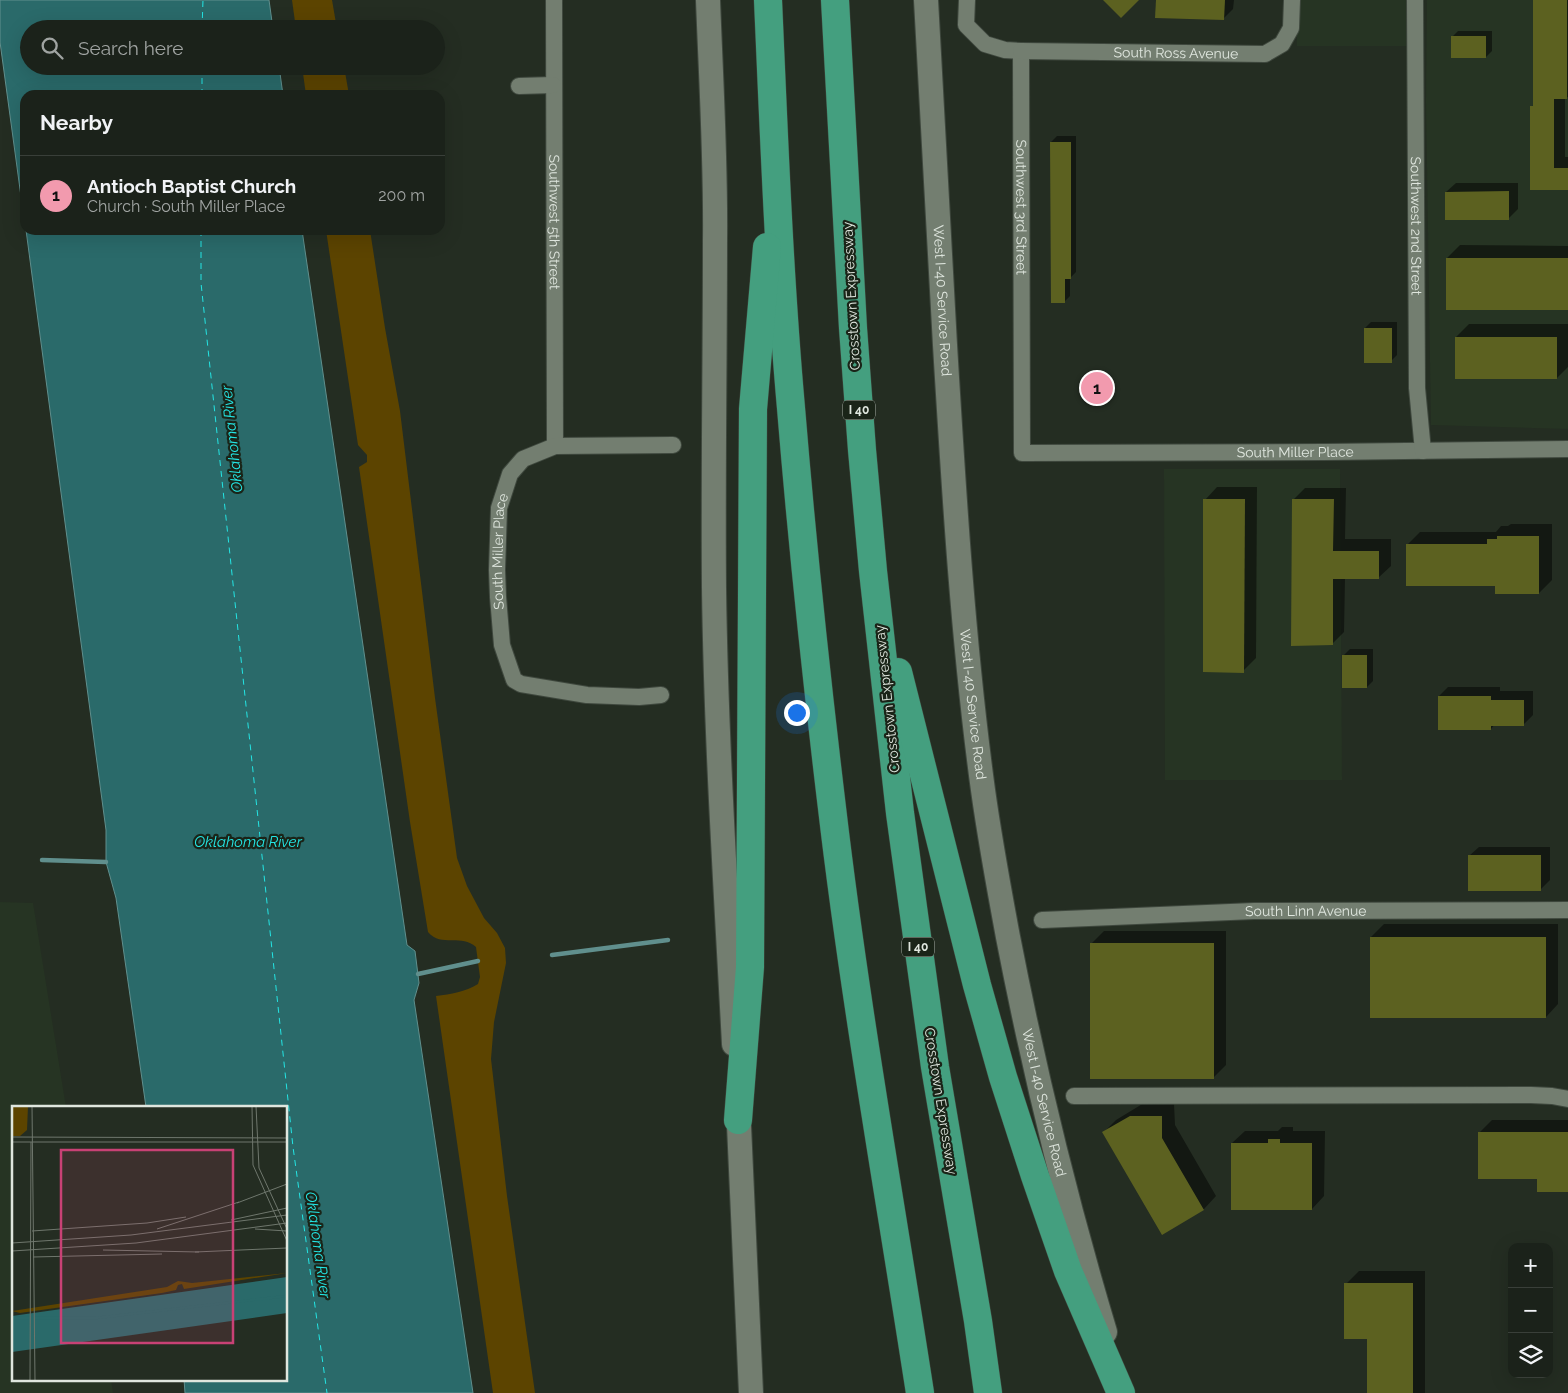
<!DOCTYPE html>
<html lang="en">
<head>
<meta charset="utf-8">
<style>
	body { margin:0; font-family:Raleway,sans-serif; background:#242a23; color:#f1f3f6 }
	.controls { position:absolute; right:15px; bottom:15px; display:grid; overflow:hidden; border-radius:10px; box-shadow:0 5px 20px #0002 }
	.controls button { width:45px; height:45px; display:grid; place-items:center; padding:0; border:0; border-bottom:1px solid #393f39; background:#1b221a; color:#f1f3f6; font:25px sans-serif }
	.you { position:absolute; left:796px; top:712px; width:18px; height:18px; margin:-12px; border:4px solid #fff; border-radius:50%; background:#1a73e8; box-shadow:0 0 0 8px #1a73e833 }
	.badge { display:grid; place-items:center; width:32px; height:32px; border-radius:50%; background:#f29aae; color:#111; font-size:16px; font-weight:700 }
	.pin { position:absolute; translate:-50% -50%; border:2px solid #fff; box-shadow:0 1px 5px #0006 }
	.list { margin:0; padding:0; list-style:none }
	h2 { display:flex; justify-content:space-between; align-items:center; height:65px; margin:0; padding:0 20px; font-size:21px }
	h2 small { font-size:16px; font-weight:400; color:#a0a4a2 }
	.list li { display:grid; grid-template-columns:32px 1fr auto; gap:15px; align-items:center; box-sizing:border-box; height:80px; padding:0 20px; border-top:1px solid #393f39 }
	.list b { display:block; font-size:19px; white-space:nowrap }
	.list p { margin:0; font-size:16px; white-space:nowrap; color:#a0a4a2 }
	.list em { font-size:16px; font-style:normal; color:#a0a4a2 }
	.icon { flex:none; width:28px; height:28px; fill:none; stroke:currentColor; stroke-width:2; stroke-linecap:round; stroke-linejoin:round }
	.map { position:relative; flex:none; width:1568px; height:1393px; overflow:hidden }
	.search { position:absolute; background:#1b221a; box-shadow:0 5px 20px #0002; left:20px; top:20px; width:425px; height:55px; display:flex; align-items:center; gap:12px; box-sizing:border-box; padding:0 18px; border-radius:28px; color:#a0a4a2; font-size:19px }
	.panel { position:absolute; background:#1b221a; box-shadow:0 5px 20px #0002; left:20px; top:90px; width:425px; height:145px; border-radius:15px }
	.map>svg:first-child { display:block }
	.built { fill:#263423 }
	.green { fill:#5c4400 }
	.water { fill:#2a6a6a; stroke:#608f8d }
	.shadow { fill:#0007 }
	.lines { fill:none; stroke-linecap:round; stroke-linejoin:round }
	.stream { stroke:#608f8d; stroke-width:4.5 }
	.ferry { stroke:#24e5e4; stroke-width:1; stroke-dasharray:6 5; stroke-linecap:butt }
	.building { fill:#5c6120 }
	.street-casing { stroke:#3f483e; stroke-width:18 }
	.secondary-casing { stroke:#3f483e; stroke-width:26 }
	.highway-casing { stroke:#3f483e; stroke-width:29 }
	.street { stroke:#737e70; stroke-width:16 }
	.secondary { stroke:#737e70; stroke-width:24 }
	.highway { stroke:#449f7f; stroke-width:28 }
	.labels { text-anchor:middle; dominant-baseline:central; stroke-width:4.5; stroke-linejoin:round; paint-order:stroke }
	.shield { fill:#1a2418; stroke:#a4aca3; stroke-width:1 }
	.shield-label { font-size:12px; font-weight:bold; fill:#dfe6de }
	.street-label { font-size:14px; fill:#dfe6de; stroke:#1a2418 }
	.water-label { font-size:15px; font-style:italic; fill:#24e5e4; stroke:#1a2418 }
	.inset-river { fill:none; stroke:#2a6a6a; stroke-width:2.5 }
	.inset-road { fill:none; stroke:#6f776d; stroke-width:1 }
	.view { fill:#c84175; fill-opacity:0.15; stroke:#c84175; stroke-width:2.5 }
	.inset-edge { fill:none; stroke:#dfe6de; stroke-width:2.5 }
</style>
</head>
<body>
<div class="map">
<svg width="1568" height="1393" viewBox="0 0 1568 1393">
	<rect width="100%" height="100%" fill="#242d22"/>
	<g class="built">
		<rect x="1297" y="0" width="110" height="46"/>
		<polygon points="1427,0 1568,0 1568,429 1431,425 1426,101"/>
		<polygon points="1164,469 1340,469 1342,780 1165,780"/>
		<polygon points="0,902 33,903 66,1107 14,1107 14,1379 111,1379 113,1393 0,1393"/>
	</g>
	<g class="green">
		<polygon points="292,0 332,0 337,29 296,29"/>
		<polygon points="302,66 344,66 349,95 306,95"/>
		<path d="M326,230H370L385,328L400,411L435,698L457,858L467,886L484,918L497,933L505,948L506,963L494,1022L491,1059L507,1196L535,1393H493L436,996C451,994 465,992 478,984L480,977L476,947C460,933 442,948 428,932L410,822L359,467L367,462V455L358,445Z"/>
	</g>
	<g class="water">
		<polygon points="0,0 269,0 273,29 29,29 29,66 279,66 283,95 25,95 25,226 0,42"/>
		<polygon points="26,230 302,230 407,945 415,951 419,983 414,1000 473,1393 185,1393 184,1379 286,1379 286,1107 146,1107 116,898 106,862 106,830"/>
	</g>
	<g class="shadow">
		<polygon points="1157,0 1234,0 1233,9 1224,18"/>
		<polygon points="1534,0 1568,0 1568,97 1565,98 1565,157 1568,157 1568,189 1532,189 1532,107 1534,104"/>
		<polygon points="1458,31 1492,31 1492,51 1486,57 1452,37"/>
		<polygon points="1057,136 1076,136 1076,272 1070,278 1070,296 1064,302 1051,142"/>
		<polygon points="1456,183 1518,183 1518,209 1509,218 1446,192"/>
		<polygon points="1460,245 1568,246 1568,309 1447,258"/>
		<polygon points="1371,322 1397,322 1397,355 1391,361 1365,328"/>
		<polygon points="1469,324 1568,324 1568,367 1557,378 1456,337"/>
		<polygon points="1217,487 1257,487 1256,658 1243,671 1205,500"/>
		<polygon points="1305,488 1346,488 1345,539 1391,539 1391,566 1378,578 1345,578 1344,632 1332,644 1293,500"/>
		<polygon points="1511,524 1552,524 1552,580 1539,593 1497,585 1408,544 1420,532 1496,532 1501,526 1508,526"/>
		<polygon points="1350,649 1373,649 1373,681 1367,687 1344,655"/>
		<polygon points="1448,687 1500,687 1500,691 1533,691 1533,715 1524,724 1495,724 1491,729 1439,696"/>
		<polygon points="1479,847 1550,847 1550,880 1540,890 1469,856"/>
		<polygon points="1384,924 1558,924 1558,1004 1546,1017 1371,937"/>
		<polygon points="1104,931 1226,931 1226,1065 1213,1078 1091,944"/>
		<polygon points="1144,1103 1174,1104 1175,1125 1216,1196 1204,1209 1162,1233 1103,1133 1116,1120"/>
		<polygon points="1492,1120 1568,1120 1568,1191 1538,1178 1479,1133"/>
		<polygon points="1282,1127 1293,1127 1293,1131 1325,1131 1324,1196 1312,1209 1232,1143 1245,1131 1278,1131"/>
		<polygon points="1359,1271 1425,1271 1425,1393 1368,1393 1368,1338 1346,1284"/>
	</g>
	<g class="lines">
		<g class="stream">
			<polyline points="42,860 106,862"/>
			<polyline points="552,955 668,940"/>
			<polyline points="418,974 478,961"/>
		</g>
		<g class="ferry">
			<polyline points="202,29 203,0"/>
			<polyline points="202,95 202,66"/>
			<polyline points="201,230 201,283 293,1147 327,1393"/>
		</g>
	</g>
	<g class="building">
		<polygon points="1103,0 1139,0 1121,18"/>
		<polygon points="1156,0 1225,0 1224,20 1155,18"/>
		<polygon points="1533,0 1567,0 1567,99 1554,99 1554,168 1568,168 1568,190 1530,190 1530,106 1533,106"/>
		<rect x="1451" y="36" width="35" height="22"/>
		<polygon points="1050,142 1071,142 1071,279 1065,279 1065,303 1051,303"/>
		<polygon points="1509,191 1509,220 1445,220 1445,192"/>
		<rect x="1446" y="258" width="122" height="52"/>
		<rect x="1364" y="328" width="28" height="35"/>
		<rect x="1455" y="337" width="102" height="42"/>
		<polygon points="1203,499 1245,499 1244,673 1203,672"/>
		<polygon points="1292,499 1334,499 1333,551 1379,551 1379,579 1333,579 1333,645 1291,646"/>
		<polygon points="1497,536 1539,536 1539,594 1495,594 1495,586 1406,586 1406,544 1487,544 1487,539 1497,539"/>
		<rect x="1342" y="655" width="25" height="33"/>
		<polygon points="1438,696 1491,696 1491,700 1524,700 1524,726 1491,726 1491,730 1438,730"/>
		<rect x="1468" y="855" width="73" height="36"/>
		<rect x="1370" y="937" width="176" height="81"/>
		<rect x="1090" y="943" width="124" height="136"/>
		<polygon points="1130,1116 1162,1116 1162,1138 1204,1210 1162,1235 1102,1132"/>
		<polygon points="1478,1132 1568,1132 1568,1192 1537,1192 1537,1179 1478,1179"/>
		<polygon points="1268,1139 1280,1139 1280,1143 1312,1143 1312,1210 1231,1210 1231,1143 1268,1143"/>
		<polygon points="1344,1283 1413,1283 1413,1393 1367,1393 1367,1339 1344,1339"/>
	</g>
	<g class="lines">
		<defs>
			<g id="street">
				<path id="s1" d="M554,0L555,446"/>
				<path id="s2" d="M967,0L966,25L985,44L1005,50L1021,51L1022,453L1325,452L1568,449"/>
				<path id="s3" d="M1415,0L1417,388L1423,451"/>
				<path id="s4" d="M1021,51L1265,54L1282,44L1291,28L1292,0"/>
				<polyline points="519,86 553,85"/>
				<path id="s5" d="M661,695L639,697L587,695L521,684L514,680L502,645L498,597L497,570L499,508L510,474L523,459L555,446L673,445"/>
				<path id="s6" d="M1042,920L1254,911L1568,910"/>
				<polyline points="1074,1096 1531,1095 1552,1096 1568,1099"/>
			</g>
			<g id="secondary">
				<path d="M708,0C711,80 716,161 715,241C715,357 713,472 714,588C716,740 726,892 734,1044"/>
				<path id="s7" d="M926,0C932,115 939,230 945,345C954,494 963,643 983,790C990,840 999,889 1008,937C1034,1071 1066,1202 1105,1332"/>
				<polyline points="738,1103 751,1393"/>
			</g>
			<g id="highway">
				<path d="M768,0C774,136 779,273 791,408C802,542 816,675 832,808C855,1004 890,1198 920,1393"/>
				<polyline points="835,0 853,328 862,450 873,571 900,813 935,1067 978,1321 988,1393"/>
				<polyline points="898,672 977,985 1003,1077 1035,1176 1068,1271 1121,1393"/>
				<polyline points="738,1120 750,967 753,409 767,247"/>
			</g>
		</defs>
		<use href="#street" class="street-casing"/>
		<use href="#secondary" class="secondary-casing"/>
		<use href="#highway" class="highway-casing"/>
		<use href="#street" class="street"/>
		<use href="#secondary" class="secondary"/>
		<use href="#highway" class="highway"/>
	</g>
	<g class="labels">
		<g class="shield">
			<rect x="843" y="400.5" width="32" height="19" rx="4"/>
			<rect x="902" y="937.5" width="32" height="19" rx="4"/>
		</g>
		<g class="shield-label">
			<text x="859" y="410">I 40</text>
			<text x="918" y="947">I 40</text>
		</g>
		<g class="street-label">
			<text stroke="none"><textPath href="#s4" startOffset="155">South Ross Avenue</textPath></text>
			<text stroke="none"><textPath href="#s2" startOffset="245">Southwest 3rd Street</textPath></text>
			<text stroke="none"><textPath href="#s1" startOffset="222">Southwest 5th Street</textPath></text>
			<text stroke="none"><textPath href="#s3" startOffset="226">Southwest 2nd Street</textPath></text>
			<text transform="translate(851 296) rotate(-93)">Crosstown Expressway</text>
			<text stroke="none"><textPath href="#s7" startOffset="301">West I-40 Service Road</textPath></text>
			<text stroke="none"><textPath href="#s2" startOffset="764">South Miller Place</textPath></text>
			<text stroke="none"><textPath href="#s5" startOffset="280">South Miller Place</textPath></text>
			<text transform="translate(887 699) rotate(-96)">Crosstown Expressway</text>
			<text stroke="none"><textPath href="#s7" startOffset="706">West I-40 Service Road</textPath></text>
			<text stroke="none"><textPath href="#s6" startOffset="264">South Linn Avenue</textPath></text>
			<text transform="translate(941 1101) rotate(81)">Crosstown Expressway</text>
			<text stroke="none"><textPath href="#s7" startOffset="1111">West I-40 Service Road</textPath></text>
		</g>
		<g class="water-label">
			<text transform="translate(232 439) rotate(-96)">Oklahoma River</text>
			<text x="248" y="842">Oklahoma River</text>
			<text transform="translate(318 1245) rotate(82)">Oklahoma River</text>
		</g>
	</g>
	<g transform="translate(12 1106)">
		<rect width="275" height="275" fill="#242d22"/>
		<path d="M0,0H16L15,24L8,30H0ZM275,167L172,183L170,178L166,179L164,184L150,187L8,207L0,205L155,181L166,175L180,177Z" fill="#5c4400"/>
		<path d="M275,171V207L0,246V210Z" fill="#2a6a6a"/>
		<path class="inset-river" d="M0,212H17M23,212H84L275,190"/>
		<path class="inset-road" d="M20,0L23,275M240,0L241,59L275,135M244,0L247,62L275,123M0,31L275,32M0,36H275M225,97L275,78M219,114L275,102M145,123L227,96M243,123L275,125M20,125L135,117L174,111M0,137L119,129L275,109M91,144L187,146M0,145L124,137L275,117M183,146L275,142M21,151L150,148M18,275L19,36"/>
		<path class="view" d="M49,44H221V237H49Z"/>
		<rect width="275" height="275" class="inset-edge"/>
	</g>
</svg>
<div class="controls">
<button>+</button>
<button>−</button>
<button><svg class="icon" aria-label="layers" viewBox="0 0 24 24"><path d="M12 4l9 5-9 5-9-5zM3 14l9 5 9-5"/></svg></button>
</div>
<div class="you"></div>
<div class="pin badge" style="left:1097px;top:388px">1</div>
<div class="search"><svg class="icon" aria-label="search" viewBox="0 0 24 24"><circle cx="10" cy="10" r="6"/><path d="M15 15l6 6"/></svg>Search here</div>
<section class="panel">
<h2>Nearby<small></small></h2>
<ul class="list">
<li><span class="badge">1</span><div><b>Antioch Baptist Church</b><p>Church · South Miller Place</p></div><em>200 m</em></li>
</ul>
</section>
</div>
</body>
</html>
